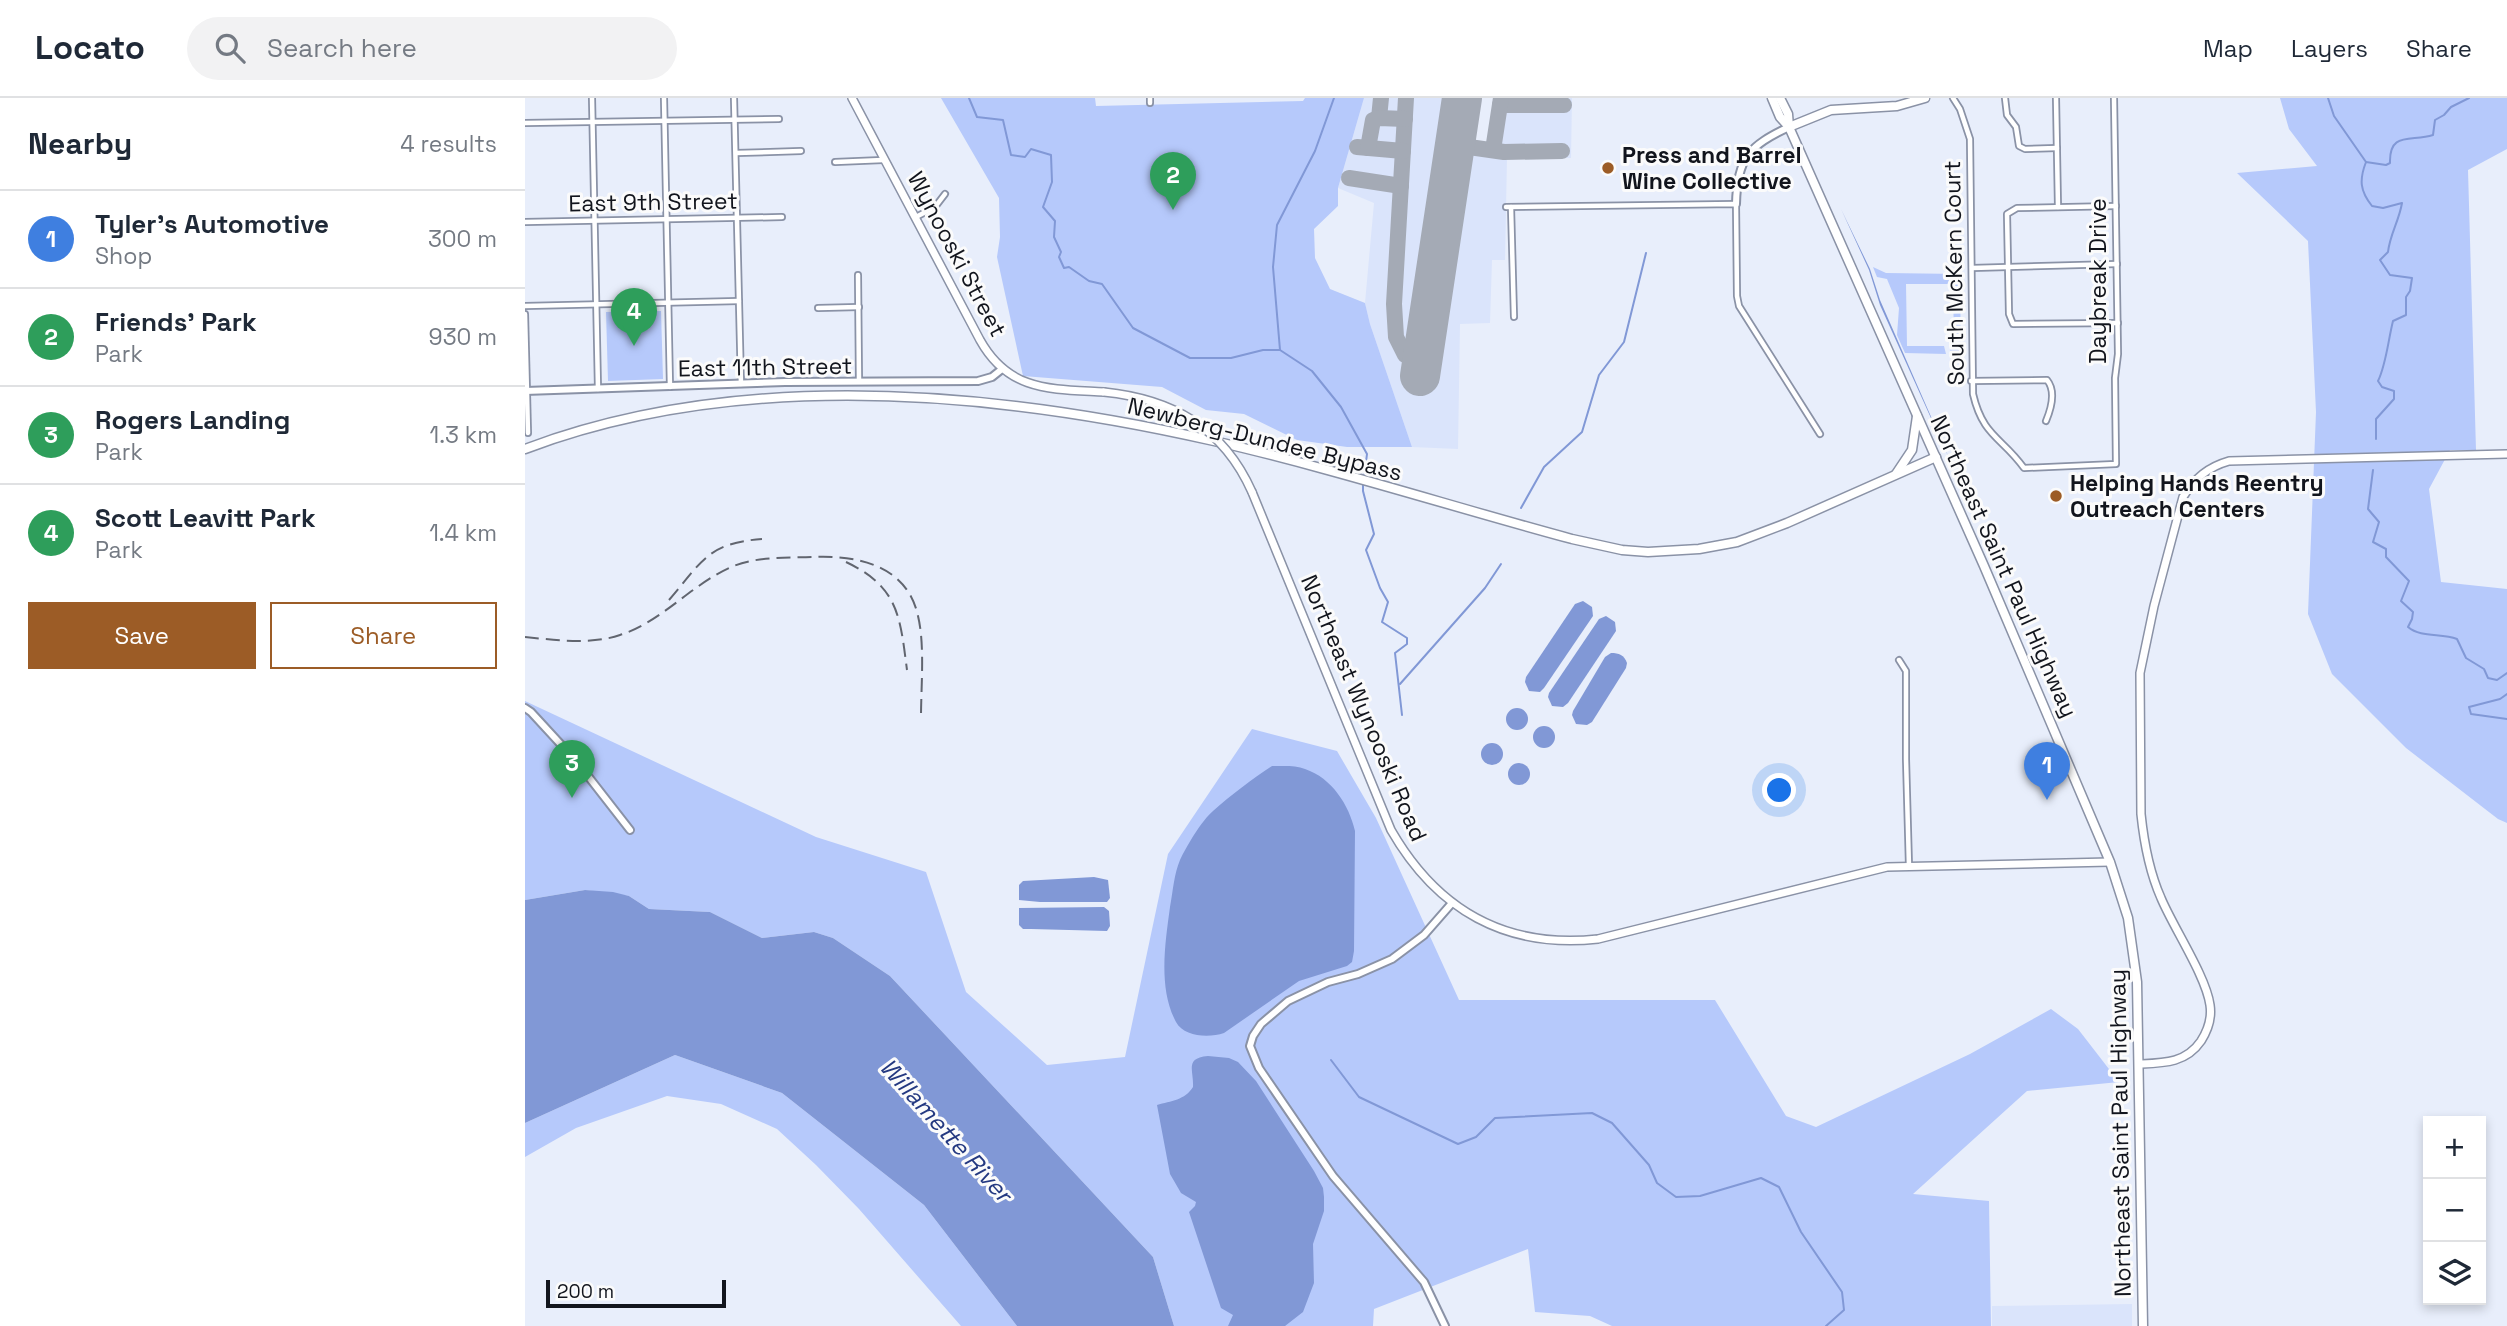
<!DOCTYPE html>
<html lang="en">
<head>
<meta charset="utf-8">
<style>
	body { margin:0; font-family:"Space Grotesk",sans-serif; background:#f2f2f3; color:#1f2937 }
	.controls { position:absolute; right:21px; bottom:21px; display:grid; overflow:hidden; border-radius:0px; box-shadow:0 4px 10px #0003 }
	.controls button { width:63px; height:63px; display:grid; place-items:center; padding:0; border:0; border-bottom:2px solid #e0e1e3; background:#fff; color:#1f2937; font:35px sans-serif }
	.scale { position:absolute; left:21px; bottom:18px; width:180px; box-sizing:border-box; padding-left:7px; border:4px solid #12151d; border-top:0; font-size:19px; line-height:24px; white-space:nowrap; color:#12151d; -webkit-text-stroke:5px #fbfbfb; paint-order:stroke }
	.you { position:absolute; left:1255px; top:693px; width:24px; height:24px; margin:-18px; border:5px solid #fff; border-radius:50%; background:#1a73e8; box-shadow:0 0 0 10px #1a73e833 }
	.badge { display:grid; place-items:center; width:46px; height:46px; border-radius:50%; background:#9c5c26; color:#fff; font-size:23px; font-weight:700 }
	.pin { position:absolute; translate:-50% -58px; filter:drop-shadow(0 2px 4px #0008) }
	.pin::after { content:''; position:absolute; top:37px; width:24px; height:21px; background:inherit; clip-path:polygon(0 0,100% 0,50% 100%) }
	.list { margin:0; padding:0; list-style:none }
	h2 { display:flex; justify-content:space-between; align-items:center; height:91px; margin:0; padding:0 28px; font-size:30px }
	h2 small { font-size:23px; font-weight:400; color:#747a83 }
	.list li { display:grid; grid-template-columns:46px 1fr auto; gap:21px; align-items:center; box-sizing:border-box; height:98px; padding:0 28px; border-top:2px solid #e0e1e3 }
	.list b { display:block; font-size:26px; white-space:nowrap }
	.list p { margin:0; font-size:23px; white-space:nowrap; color:#747a83 }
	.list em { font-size:23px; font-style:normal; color:#747a83 }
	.actions { display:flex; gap:14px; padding:21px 28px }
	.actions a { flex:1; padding:16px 0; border:2px solid #9c5c26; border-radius:0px; text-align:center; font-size:24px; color:#9c5c26 }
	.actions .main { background:#9c5c26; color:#fff }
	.icon { flex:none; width:38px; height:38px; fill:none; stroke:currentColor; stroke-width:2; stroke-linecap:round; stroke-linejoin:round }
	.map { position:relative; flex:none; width:1982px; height:1228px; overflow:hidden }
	header { display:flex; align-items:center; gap:42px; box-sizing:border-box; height:98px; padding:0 35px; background:#fff; border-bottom:2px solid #e0e1e3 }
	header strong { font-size:33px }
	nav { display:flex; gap:38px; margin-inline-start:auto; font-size:24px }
	.search { width:490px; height:63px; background:#f2f2f3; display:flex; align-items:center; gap:18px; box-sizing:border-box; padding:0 24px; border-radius:38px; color:#747a83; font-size:26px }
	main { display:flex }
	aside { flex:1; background:#fff }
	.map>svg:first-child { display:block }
	.built { fill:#dae4fb }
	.green { fill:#b6c9fb }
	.water { fill:#8198d6 }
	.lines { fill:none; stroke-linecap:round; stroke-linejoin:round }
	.stream { stroke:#8198d6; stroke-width:2 }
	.taxiway { stroke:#a4aab5; stroke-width:16 }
	.runway { stroke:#a4aab5; stroke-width:40 }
	.minor-casing { stroke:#8a92a6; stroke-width:8 }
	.tertiary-casing { stroke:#8a92a6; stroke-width:10 }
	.secondary-casing { stroke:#8a92a6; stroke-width:10 }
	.primary-casing { stroke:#8a92a6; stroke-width:11 }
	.trunk-casing { stroke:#8a92a6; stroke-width:11 }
	.minor { stroke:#fff; stroke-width:4.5 }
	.tertiary { stroke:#fff; stroke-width:6 }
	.secondary { stroke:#fff; stroke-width:7 }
	.primary { stroke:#fff; stroke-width:8 }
	.trunk { stroke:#fff; stroke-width:8 }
	.rail { stroke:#61656f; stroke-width:2; stroke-dasharray:14 7; stroke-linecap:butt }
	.secondary-bridge-casing { stroke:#8a92a6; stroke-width:10; stroke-linecap:butt }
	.secondary-bridge { stroke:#fff; stroke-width:7 }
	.poi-dot { fill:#9c5c26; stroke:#fbfbfb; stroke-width:2.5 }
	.labels { text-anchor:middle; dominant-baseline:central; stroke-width:6; stroke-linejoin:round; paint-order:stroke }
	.poi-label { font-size:23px; font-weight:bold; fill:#12151d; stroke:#fbfbfb; text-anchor:start }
	.street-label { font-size:23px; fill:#12151d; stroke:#fbfbfb }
	.water-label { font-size:24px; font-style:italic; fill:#243981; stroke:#fbfbfb }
</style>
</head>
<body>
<header>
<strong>Locato</strong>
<div class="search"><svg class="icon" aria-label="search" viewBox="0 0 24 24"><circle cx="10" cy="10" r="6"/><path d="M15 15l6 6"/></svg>Search here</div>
<nav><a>Map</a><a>Layers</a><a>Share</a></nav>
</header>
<main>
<aside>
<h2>Nearby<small>4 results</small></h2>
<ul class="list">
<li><span class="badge" style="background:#3f7fe0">1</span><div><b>Tyler's Automotive</b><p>Shop</p></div><em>300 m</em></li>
<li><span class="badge" style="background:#2e9e5b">2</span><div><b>Friends' Park</b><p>Park</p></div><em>930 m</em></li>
<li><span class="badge" style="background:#2e9e5b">3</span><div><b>Rogers Landing</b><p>Park</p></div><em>1.3 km</em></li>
<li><span class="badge" style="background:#2e9e5b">4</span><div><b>Scott Leavitt Park</b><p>Park</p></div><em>1.4 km</em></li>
</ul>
<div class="actions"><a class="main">Save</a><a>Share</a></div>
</aside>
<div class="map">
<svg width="1982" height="1228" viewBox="0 0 1982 1228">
	<rect width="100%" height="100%" fill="#e8eefb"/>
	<g class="built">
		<polygon points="839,0 947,0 941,40 964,45 972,0 1047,0 1046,60 982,60 980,162 967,162 965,225 935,226 933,351 887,349 845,226 840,205 849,105 813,90"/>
		<polygon points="1607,1206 1607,1228 1467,1228 1467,1208"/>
	</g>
	<g class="green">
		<polygon points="416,0 570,0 571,8 778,3 780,0 839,0 813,90 813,108 789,131 790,160 805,191 840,205 845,226 887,349 822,349 772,342 719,316 681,312 637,289 498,278 472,159 475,139 474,100"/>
		<polygon points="1755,0 1982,0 1982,51 1943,72 1951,352 1925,352 1904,391 1916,484 1982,491 1982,725 1973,721 1881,650 1807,576 1783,516 1791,314 1783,143 1712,75 1792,68 1764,31"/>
		<polygon points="1348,169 1361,175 1435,176 1436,266 1433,265 1428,261 1424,248 1429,247 1428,186 1381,186 1382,248 1419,248 1421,256 1380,255 1372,237 1374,210 1362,181 1352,179"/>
		<polygon points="136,213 138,281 83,283 81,214"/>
		<polygon points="0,603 291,739 401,774 441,894 522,967 600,959 643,756 727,631 812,653 851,720 934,902 1190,902 1261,1018 1291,1029 1445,956 1526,911 1553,931 1594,984 1502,993 1388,1096 1464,1103 1466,1228 1087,1228 1065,1218 1010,1214 1003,1151 849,1211 848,1228 649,1228 628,1159 365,878 308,840 289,834 237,840 185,814 124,811 104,798 60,792 0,802"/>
		<polygon points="150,957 257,995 399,1107 492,1228 436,1228 334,1111 291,1067 252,1031 196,1006 142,998 51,1030 0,1059 0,1025"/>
	</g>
	<g class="water">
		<polygon points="1316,111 1345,171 1355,202 1428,369 1355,207 1344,172"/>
		<polygon points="1058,503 1067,509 1068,518 1019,590 1015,594 1004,593 1000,584 1001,579 1050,506"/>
		<polygon points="1081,518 1090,524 1091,533 1043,605 1038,609 1027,608 1023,599 1024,595 1074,521"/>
		<path d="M1086,555C1094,555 1099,557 1102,565L1101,570L1067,624L1062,627L1051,626L1047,617L1048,613L1080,559Z"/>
		<circle cx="992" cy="621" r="11"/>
		<circle cx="1019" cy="639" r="11"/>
		<circle cx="967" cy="656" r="11"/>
		<circle cx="994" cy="676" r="11"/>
		<path d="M747,668C758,668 771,667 780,671C807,680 824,707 830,733L829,853L827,864L822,868L774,883L699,935C684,940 659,939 651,924C633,890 640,846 645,809C648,793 649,776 655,762C661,749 677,722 688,713C706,697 727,681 747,668Z"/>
		<polygon points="569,779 583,782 585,800 582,804 515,804 494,802 494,787 498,783"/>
		<polygon points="60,792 88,794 104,798 124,811 185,814 237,840 289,834 308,840 365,878 628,1159 649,1228 492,1228 399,1107 257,995 150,957 0,1025 0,802"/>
		<polygon points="579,809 584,813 585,828 582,833 506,831 498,831 494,827 494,810"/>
		<path d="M683,958L704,960L713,964L731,983L789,1073L798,1090L799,1099V1113L788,1146L789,1185L778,1214L760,1228H703L708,1217L696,1210L664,1114L670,1108L671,1104L656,1095L645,1076L632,1007C646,1003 660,1002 668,989C669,973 659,960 683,958Z"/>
	</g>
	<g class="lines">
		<g class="stream">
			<polyline points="444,0 452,19 478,22 486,57 500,59 506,51 526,57 527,84 518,109 530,123 529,139 536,154 534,159 539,170 544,169 564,183 577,186 608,230 665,260 706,260 738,252 755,252 787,273 816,309 842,356 839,380"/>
			<polyline points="1803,0 1809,18 1841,64"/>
			<polyline points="755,252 748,169 752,127 790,53 809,0"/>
			<path d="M1851,341V321L1869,301V293L1857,289L1853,283C1861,267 1863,243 1868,223L1881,217V199L1885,193L1887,180L1865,177L1855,162L1863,154C1865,136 1874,123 1877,105L1858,110L1847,108C1835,93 1834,82 1841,64L1861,67L1865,65C1864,33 1886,44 1908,37L1910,22L1919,17L1926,9L1944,0"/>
			<path d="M1848,372L1843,411L1854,424L1848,444L1861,451V459L1884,483L1876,503L1888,514L1887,521L1883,529C1896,540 1916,535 1932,541L1941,560L1959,571L1963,580L1972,582L1982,575"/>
			<polyline points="838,386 838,393 849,436 841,452 855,490 863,504 857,524 882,540 882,546 870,555 877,617"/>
			<polyline points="996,410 1019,369 1057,334 1074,277 1099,244 1121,155"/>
			<polyline points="875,586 960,490 976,466"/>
			<polyline points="1982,596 1975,601 1944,609 1946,616 1982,621"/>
			<polyline points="806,962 834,999 933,1046 951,1039 970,1020 1067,1015 1087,1025 1124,1067 1132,1085 1151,1099 1175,1098 1236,1080 1254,1089 1276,1134 1317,1194 1319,1212 1301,1228"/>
		</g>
		<g class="taxiway">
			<polyline points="881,0 869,206 871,239 880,257 891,261 899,253"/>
			<polyline points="975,7 1039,7"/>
			<polyline points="854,20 856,0"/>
			<polyline points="930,47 979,54 1037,53"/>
			<polyline points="832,49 878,53"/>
			<polyline points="843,50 848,22 854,20 880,21"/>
			<polyline points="968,52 976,0"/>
			<polyline points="824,80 876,88"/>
		</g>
		<polyline class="runway" points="895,278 937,0"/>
		<defs>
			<g id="minor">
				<polyline points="67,0 73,291"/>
				<polyline points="139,0 145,289"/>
				<polyline points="209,0 216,286"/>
				<polyline points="625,0 625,5"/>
				<path d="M1428,0L1435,11L1445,41L1448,296C1458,339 1477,339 1499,370L1591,366L1590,280L1593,256L1589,0"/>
				<polyline points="1480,0 1482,17 1491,29 1494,48 1500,51 1532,50"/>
				<polyline points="1531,0 1533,109"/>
				<polyline points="0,25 254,21"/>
				<polyline points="211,55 276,53"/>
				<polyline points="310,64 358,62"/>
				<polyline points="1591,108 1492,110 1482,116 1484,216 1488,226 1593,225"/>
				<polyline points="981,109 1211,106 1212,198 1214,208 1295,336"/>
				<polyline points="986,109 989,219"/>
				<polyline points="391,119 410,109 420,96"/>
				<polyline points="0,124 257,119"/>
				<polyline points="1447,170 1592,166"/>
				<polyline points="333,177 334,283"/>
				<polyline points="0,208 214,203"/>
				<polyline points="293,210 334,209"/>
				<polyline points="0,216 3,335"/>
				<path d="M1446,283L1522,282C1531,293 1526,311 1521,323"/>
				<polyline points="1374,562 1381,573 1381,661 1384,768"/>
			</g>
			<g id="tertiary">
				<path d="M1211,106C1212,60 1224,48 1264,29"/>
				<polyline points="0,293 260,284 453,283 467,279 477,271"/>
				<polyline points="0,610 6,614 52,664 105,732"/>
				<polyline points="920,1228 899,1184 808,1078 734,970 725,948 728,938 736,926 763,903 803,884 833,876 867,861 899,837 927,805"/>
			</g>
			<g id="secondary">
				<path d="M327,0L455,242C484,294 526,291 579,294"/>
				<path d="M727,394L866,732C912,812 981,851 1073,841L1362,769L1585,764"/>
				<path d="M1614,966C1639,965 1661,965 1676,943C1683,932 1687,920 1685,907C1681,878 1648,829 1636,800C1624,773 1619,745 1616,716L1615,575L1629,508L1658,399C1670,380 1683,369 1704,363L1982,356"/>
			</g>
			<g id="primary">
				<polyline points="1247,0 1255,19 1264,29"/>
				<polyline points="1255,0 1263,16 1264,29"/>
			</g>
			<g id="trunk">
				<polyline points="1400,0 1372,8 1306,12 1264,29 1459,468 1585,764 1603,820 1612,884 1618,1228"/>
				<path d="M0,351C215,270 469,293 689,343C810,371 928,409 1047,441L1097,452L1123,454L1174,451L1212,444L1262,425L1411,359"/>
				<polyline points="1371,376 1387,352 1392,318"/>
			</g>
		</defs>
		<use href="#minor" class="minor-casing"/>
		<use href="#tertiary" class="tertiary-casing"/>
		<use href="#secondary" class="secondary-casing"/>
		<use href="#primary" class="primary-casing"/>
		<use href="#trunk" class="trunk-casing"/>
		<use href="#minor" class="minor"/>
		<use href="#tertiary" class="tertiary"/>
		<use href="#secondary" class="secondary"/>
		<use href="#primary" class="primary"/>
		<use href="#trunk" class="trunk"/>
		<g class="rail">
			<path d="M321,464C374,489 375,519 382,572"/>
			<path d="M144,502C177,464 182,445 237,441"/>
			<path d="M0,539C30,542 66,547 95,537C136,524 165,488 204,470C230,458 260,460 288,459C332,457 382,467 393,518C400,547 396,589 396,619"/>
		</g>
		<defs>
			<path id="secondary-bridge" d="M579,294C647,301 698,329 727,394"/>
		</defs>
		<use href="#secondary-bridge" class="secondary-bridge-casing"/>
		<use href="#secondary-bridge" class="secondary-bridge"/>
	</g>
	<g class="poi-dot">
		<circle cx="1083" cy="70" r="7"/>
		<circle cx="1531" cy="398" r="7"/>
	</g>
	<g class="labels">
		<g class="poi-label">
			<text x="1097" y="57">Press and Barrel<tspan x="1097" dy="26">Wine Collective</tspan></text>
			<text x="1545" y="385">Helping Hands Reentry<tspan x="1545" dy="26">Outreach Centers</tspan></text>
		</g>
		<g class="street-label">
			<text transform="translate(128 104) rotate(-1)">East 9th Street</text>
			<text transform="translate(432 156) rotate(62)">Wynooski Street</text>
			<text transform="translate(1429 175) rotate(-91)">South McKern Court</text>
			<text transform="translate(1573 183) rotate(-90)">Daybreak Drive</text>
			<text transform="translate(240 269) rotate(-1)">East 11th Street</text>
			<text transform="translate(740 341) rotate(14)">Newberg-Dundee Bypass</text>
			<text transform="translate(1479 468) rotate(66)">Northeast Saint Paul Highway</text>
			<text transform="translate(839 610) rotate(67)">Northeast Wynooski Road</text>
			<text transform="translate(1595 1035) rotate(-91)">Northeast Saint Paul Highway</text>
		</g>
		<g class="water-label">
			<text transform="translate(421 1032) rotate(48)">Willamette River</text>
		</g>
	</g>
</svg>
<div class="controls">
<button>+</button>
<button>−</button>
<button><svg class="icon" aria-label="layers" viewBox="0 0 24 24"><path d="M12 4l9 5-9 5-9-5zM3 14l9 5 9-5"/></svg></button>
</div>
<div class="scale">200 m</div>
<div class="you"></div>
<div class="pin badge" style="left:1522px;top:702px;background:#3f7fe0">1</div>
<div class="pin badge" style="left:648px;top:112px;background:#2e9e5b">2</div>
<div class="pin badge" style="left:47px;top:700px;background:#2e9e5b">3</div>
<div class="pin badge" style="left:109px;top:248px;background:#2e9e5b">4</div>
</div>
</main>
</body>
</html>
